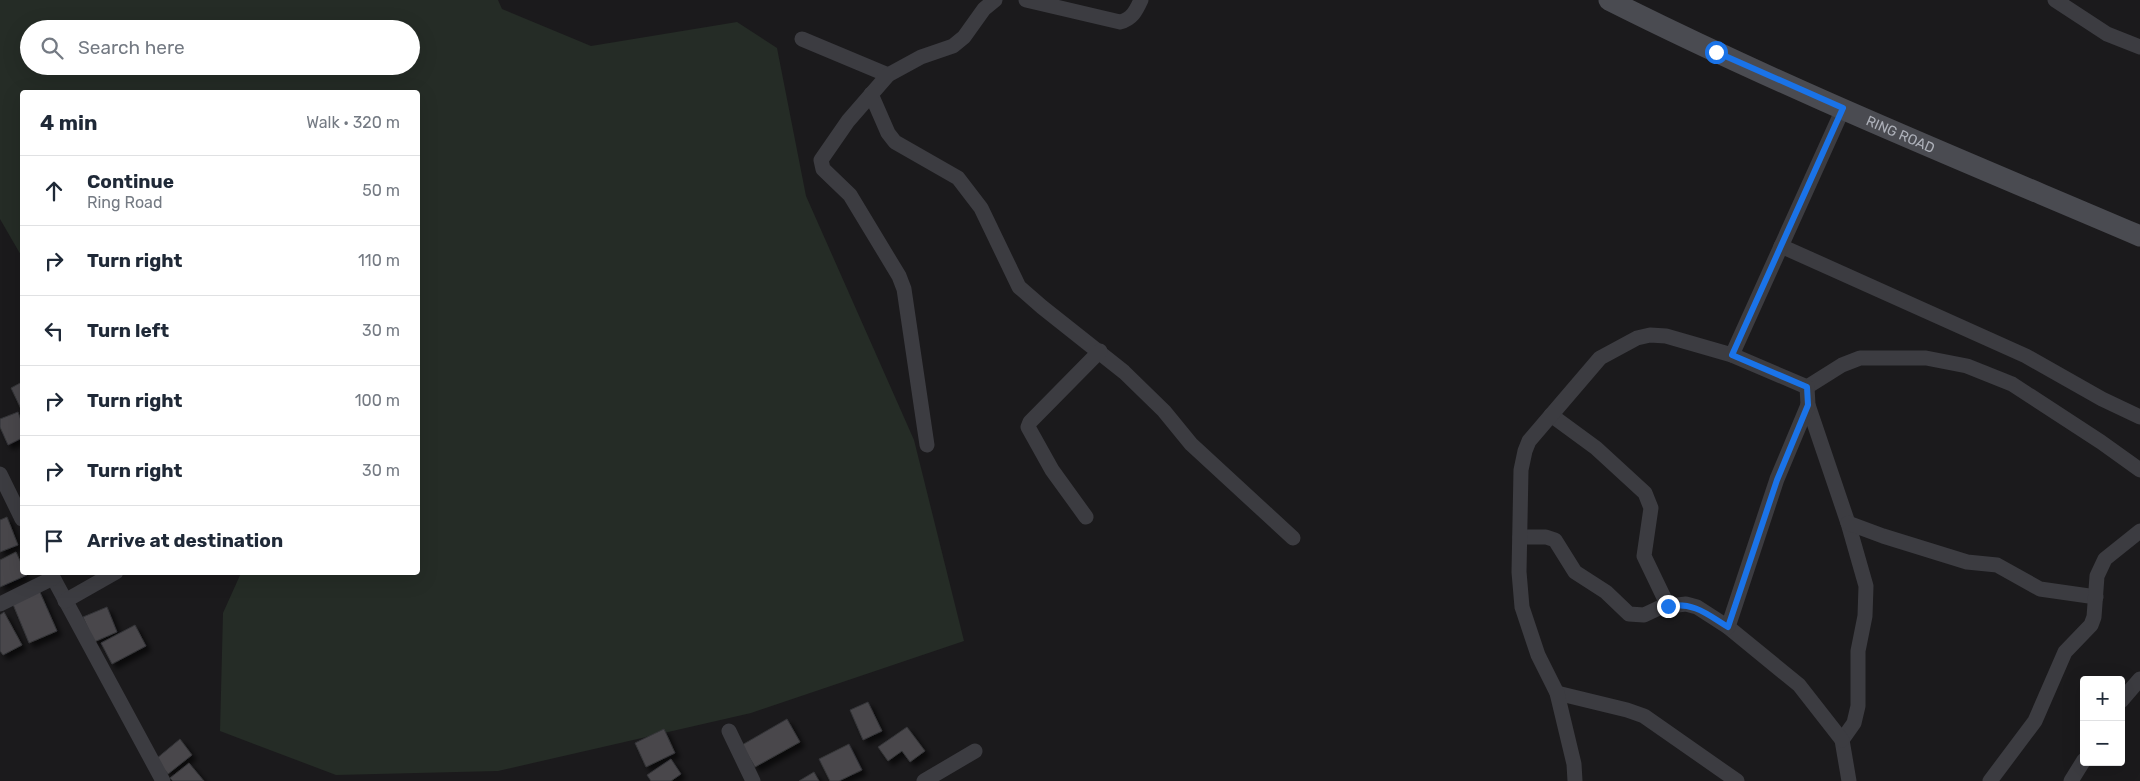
<!DOCTYPE html>
<html lang="en">
<head>
<meta charset="utf-8">
<style>
	body { margin:0; font-family:Rubik,sans-serif; background:#f6f6f7; color:#1f2937 }
	.controls { position:absolute; right:15px; bottom:15px; display:grid; overflow:hidden; border-radius:5px; box-shadow:0 5px 20px #0002 }
	.controls button { width:45px; height:45px; display:grid; place-items:center; padding:0; border:0; border-bottom:1px solid #e0e1e3; background:#fff; color:#1f2937; font:25px sans-serif }
	.stop { position:absolute; width:15px; height:15px; margin:-11px; border:4px solid #1a73e8; border-radius:50%; background:#fff }
	.stop.end { background:#1a73e8; border-color:#fff; box-shadow:0 1px 5px #0008 }
	.list { margin:0; padding:0; list-style:none }
	h2 { display:flex; justify-content:space-between; align-items:center; height:65px; margin:0; padding:0 20px; font-size:21px }
	h2 small { font-size:16px; font-weight:400; color:#747a83 }
	.list li { display:grid; grid-template-columns:32px 1fr auto; gap:15px; align-items:center; box-sizing:border-box; height:70px; padding:0 20px; border-top:1px solid #e0e1e3 }
	.list b { display:block; font-size:19px; white-space:nowrap }
	.list p { margin:0; font-size:16px; white-space:nowrap; color:#747a83 }
	.list em { font-size:16px; font-style:normal; color:#747a83 }
	.icon { flex:none; width:28px; height:28px; fill:none; stroke:currentColor; stroke-width:2; stroke-linecap:round; stroke-linejoin:round }
	.map { position:relative; flex:none; width:2140px; height:781px; overflow:hidden }
	.search { position:absolute; background:#fff; box-shadow:0 5px 20px #0002; left:20px; top:20px; width:400px; height:55px; display:flex; align-items:center; gap:12px; box-sizing:border-box; padding:0 18px; border-radius:28px; color:#747a83; font-size:19px }
	.panel { position:absolute; background:#fff; box-shadow:0 5px 20px #0002; left:20px; top:90px; width:400px; height:485px; border-radius:5px }
	.map>svg:first-child { display:block }
	.green { fill:#252c26; fill-rule:evenodd }
	.building { fill:#48474c; stroke:#353538; filter:url(#shadow) }
	.lines { fill:none; stroke-linecap:round; stroke-linejoin:round }
	.street { stroke:#3c3c41; stroke-width:15 }
	.secondary { stroke:#4a4b51; stroke-width:21 }
	.route { stroke:#1a73e8; stroke-width:6 }
	.labels { text-anchor:middle; dominant-baseline:central; stroke-width:4; stroke-linejoin:round; paint-order:stroke }
	.street-label { font-size:14px; fill:#aeb1ba; stroke:#151517 }
</style>
</head>
<body>
<div class="map">
<svg width="2140" height="781" viewBox="0 0 2140 781">
	<defs>
		<filter id="shadow"><feDropShadow dx="4.5" dy="4.5" stdDeviation="2.5" flood-color="#0009"/></filter>
	</defs>
	<rect width="100%" height="100%" fill="#1b1a1c"/>
	<path class="green" d="M0,0H498L502,9L591,46L737,22L777,48L806,196L914,440L964,641L751,713L498,771L336,775L220,731L223,613L241,573L418,572V92H22V257L0,219ZM29,29H411V66H29Z"/>
	<g class="building">
		<polygon points="22,382 22,411 11,388"/>
		<polygon points="18,412 22,423 22,438 8,445 0,427 0,419"/>
		<polygon points="7,517 18,545 0,552 0,520"/>
		<polygon points="16,552 22,565 22,572 27,575 0,587 0,560"/>
		<polygon points="39,590 57,631 29,643 12,602"/>
		<polygon points="107,607 117,632 94,642 83,617"/>
		<polygon points="4,612 22,645 3,655 0,651 0,615"/>
		<polygon points="135,625 146,646 112,664 101,643"/>
		<polygon points="868,702 882,731 863,740 850,710"/>
		<polygon points="787,719 800,742 755,767 742,745"/>
		<polygon points="907,727 925,751 910,762 902,751 888,761 878,747"/>
		<polygon points="664,729 675,753 646,767 635,743"/>
		<polygon points="180,739 192,755 168,774 156,759"/>
		<polygon points="849,744 862,770 839,781 830,781 819,759"/>
		<polygon points="671,759 681,774 671,781 651,781 647,775"/>
		<polygon points="189,763 204,781 173,781 170,778"/>
		<polygon points="814,772 819,781 799,781"/>
	</g>
	<g class="lines">
		<g class="street">
			<path d="M1026,0L1120,22C1132,19 1136,11 1141,0"/>
			<polyline points="2055,0 2107,34 2140,47"/>
			<polyline points="802,39 888,75"/>
			<polyline points="871,94 888,133 895,142 958,178 981,208 1019,287 1042,307 1124,372 1164,411 1191,444 1293,538"/>
			<polyline points="1781,246 2026,356 2102,399 2140,417"/>
			<polyline points="1732,355 1807,387 1842,365 1860,358 1926,358 1967,366 2012,384 2101,442 2140,470"/>
			<polyline points="1807,387 1808,405 1848,523 1866,586 1865,616 1858,651 1858,706 1854,723 1842,740 1849,781"/>
			<polyline points="1551,415 1596,448 1645,493 1651,508 1644,556 1668,606"/>
			<polyline points="927,445 904,289 899,276 850,195 823,169 821,160 848,121 888,75 921,57 953,46 964,37 984,9 995,0"/>
			<polyline points="0,474 22,519"/>
			<polyline points="1086,517 1052,470 1028,427 1030,422 1100,351"/>
			<polyline points="1848,523 1883,536 1967,562 1997,565 2040,589 2096,597"/>
			<polyline points="1520,537 1546,537 1555,540 1575,572 1606,592 1629,614 1644,615 1661,607 1686,604 1697,607 1728,627 1799,685 1842,740"/>
			<polyline points="50,572 163,781"/>
			<polyline points="65,601 116,572"/>
			<polyline points="0,604 53,578"/>
			<polyline points="1728,627 1777,479 1808,405"/>
			<polyline points="1557,693 1627,710 1644,716 1737,781"/>
			<polyline points="2121,701 2140,679"/>
			<polyline points="729,731 753,781"/>
			<polyline points="924,781 975,751"/>
			<polyline points="1575,781 1574,764 1557,693 1538,655 1522,607 1519,572 1521,470 1525,451 1529,441 1600,358 1637,338 1650,335 1666,336 1732,355 1843,109"/>
			<polyline points="1990,781 2035,721 2065,652 2091,625 2094,617 2097,576 2105,559 2140,531"/>
			<polyline points="2071,781 2084,760"/>
		</g>
		<path class="secondary" id="s1" d="M1609,0C1782,87 1962,160 2140,236"/>
	</g>
	<g class="lines">
		<path class="route" d="M1668,606C1694,602 1707,614 1728,627L1777,480L1808,405L1807,387L1732,355L1843,108L1716,52"/>
	</g>
	<g class="labels">
		<g class="street-label">
			<text stroke="none"><textPath href="#s1" startOffset="321">RING ROAD</textPath></text>
		</g>
	</g>
</svg>
<div class="controls">
<button>+</button>
<button>−</button>
</div>
<div class="stop" style="left:1716px;top:52px"></div>
<div class="stop end" style="left:1668px;top:606px"></div>
<div class="search"><svg class="icon" aria-label="search" viewBox="0 0 24 24"><circle cx="10" cy="10" r="6"/><path d="M15 15l6 6"/></svg>Search here</div>
<section class="panel">
<h2>4 min<small>Walk · 320 m</small></h2>
<ul class="list">
<li><svg class="icon" aria-label="ahead" viewBox="0 0 24 24"><path d="M12 20V5M6 11l6-6 6 6"/></svg><div><b>Continue</b><p>Ring Road</p></div><em>50 m</em></li>
<li><svg class="icon" aria-label="right" viewBox="0 0 24 24"><path d="M7 20v-9h11M14 6l5 5-5 5"/></svg><div><b>Turn right</b></div><em>110 m</em></li>
<li><svg class="icon" aria-label="left" viewBox="0 0 24 24"><path d="M17 20v-9H6M10 6l-5 5 5 5"/></svg><div><b>Turn left</b></div><em>30 m</em></li>
<li><svg class="icon" aria-label="right" viewBox="0 0 24 24"><path d="M7 20v-9h11M14 6l5 5-5 5"/></svg><div><b>Turn right</b></div><em>100 m</em></li>
<li><svg class="icon" aria-label="right" viewBox="0 0 24 24"><path d="M7 20v-9h11M14 6l5 5-5 5"/></svg><div><b>Turn right</b></div><em>30 m</em></li>
<li><svg class="icon" aria-label="arrive" viewBox="0 0 24 24"><path d="M6 21V4h12l-3 4 3 4H6"/></svg><div><b>Arrive at destination</b></div></li>
</ul>
</section>
</div>
</body>
</html>
